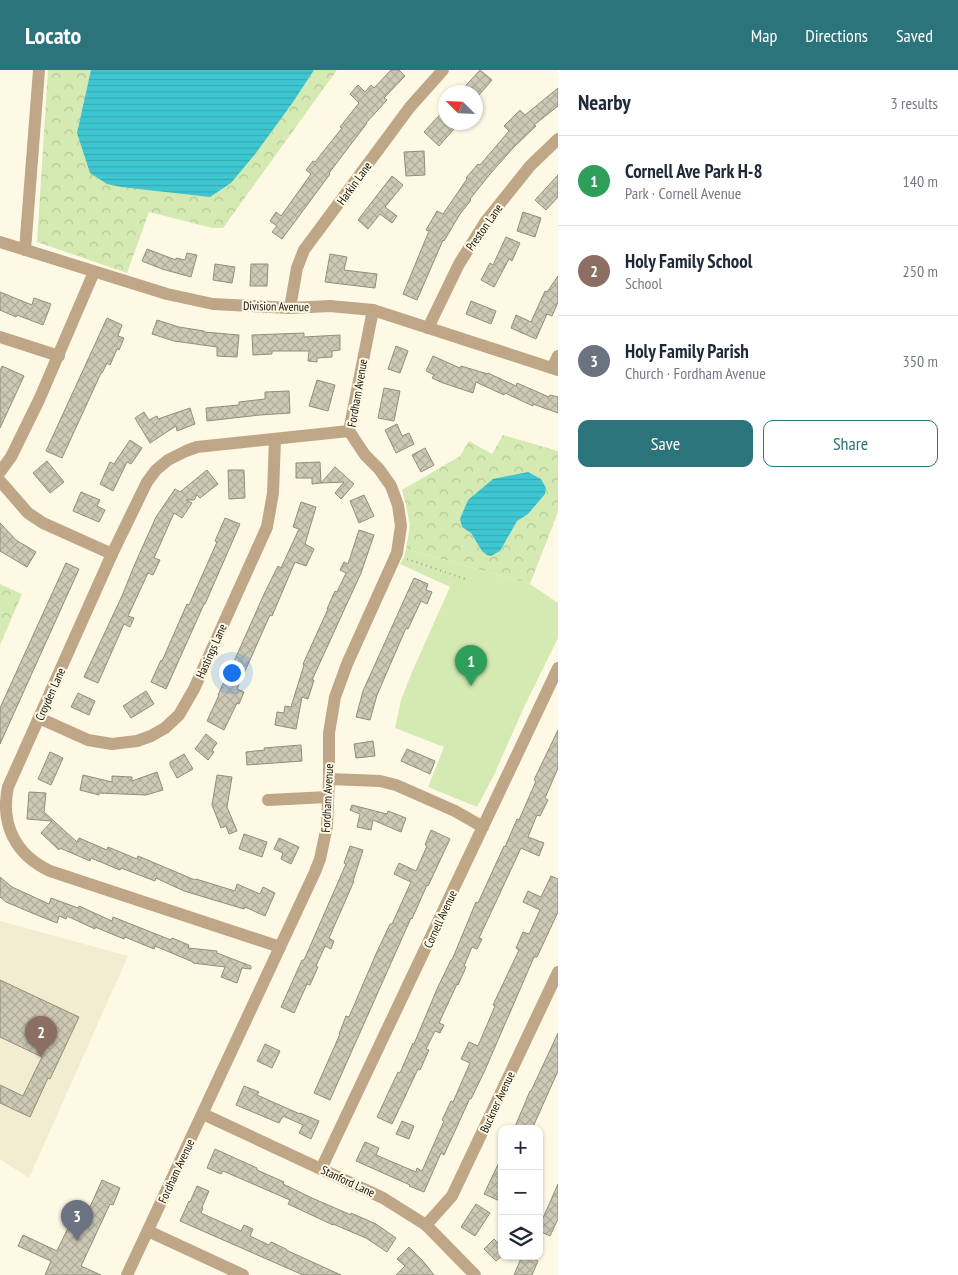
<!DOCTYPE html>
<html lang="en">
<head>
<meta charset="utf-8">
<style>
	body { margin:0; font-family:"PT Sans Narrow",sans-serif; background:#f6f6f7; color:#1f2937 }
	.controls { position:absolute; right:15px; bottom:15px; display:grid; overflow:hidden; border-radius:10px; box-shadow:0 1px 4px #0004 }
	.controls button { width:45px; height:45px; display:grid; place-items:center; padding:0; border:0; border-bottom:1px solid #e0e1e3; background:#fff; color:#1f2937; font:25px sans-serif }
	.compass { position:absolute; left:438px; top:15px; width:45px; height:45px; border-radius:50%; background:#fff; box-shadow:0 1px 4px #0004; rotate:294deg }
	.you { position:absolute; left:231px; top:602px; width:18px; height:18px; margin:-12px; border:4px solid #fff; border-radius:50%; background:#1a73e8; box-shadow:0 0 0 8px #1a73e833 }
	.badge { display:grid; place-items:center; width:32px; height:32px; border-radius:50%; background:#2b747b; color:#fff; font-size:16px; font-weight:700 }
	.pin { position:absolute; translate:-50% -41px; filter:drop-shadow(0 1px 2px #0008) }
	.pin::after { content:''; position:absolute; top:26px; width:18px; height:15px; background:inherit; clip-path:polygon(0 0,100% 0,50% 100%) }
	.list { margin:0; padding:0; list-style:none }
	h2 { display:flex; justify-content:space-between; align-items:center; height:65px; margin:0; padding:0 20px; font-size:21px }
	h2 small { font-size:16px; font-weight:400; color:#747a83 }
	.list li { display:grid; grid-template-columns:32px 1fr auto; gap:15px; align-items:center; box-sizing:border-box; height:90px; padding:0 20px; border-top:1px solid #e0e1e3 }
	.list b { display:block; font-size:19px; white-space:nowrap }
	.list p { margin:0; font-size:16px; white-space:nowrap; color:#747a83 }
	.list em { font-size:16px; font-style:normal; color:#747a83 }
	.actions { display:flex; gap:10px; padding:15px 20px }
	.actions a { flex:1; padding:11px 0; border:1px solid #2b747b; border-radius:10px; text-align:center; font-size:18px; color:#2b747b }
	.actions .main { background:#2b747b; color:#fff }
	.icon { flex:none; width:28px; height:28px; fill:none; stroke:currentColor; stroke-width:2; stroke-linecap:round; stroke-linejoin:round }
	.map { position:relative; flex:none; width:558px; height:1205px; overflow:hidden }
	header { display:flex; align-items:center; gap:30px; box-sizing:border-box; height:70px; padding:0 25px; background:#2b747b; color:#fff }
	header strong { font-size:24px }
	nav { display:flex; gap:28px; margin-inline-start:auto; font-size:18px }
	main { display:flex }
	aside { flex:1; background:#fff }
	.map>svg:first-child { display:block }
	.built { fill:#f2ecd1 }
	.forest { fill:url(#forest-crowns) }
	.park { fill:#d5eab2 }
	.water { fill:url(#water-rules) }
	.building { fill:url(#building-cross-hatch); stroke:#938e7c }
	.lines { fill:none; stroke-linecap:round; stroke-linejoin:round }
	.path { stroke:#a4a191; stroke-width:2; stroke-dasharray:1 4; stroke-linecap:butt }
	.minor { stroke:#bfa687; stroke-width:12 }
	.labels { text-anchor:middle; dominant-baseline:central; stroke-width:4; stroke-linejoin:round; paint-order:stroke }
	.street-label { font-size:12px; fill:#13110a; stroke:#fef9e5 }
</style>
</head>
<body>
<header>
<strong>Locato</strong>
<nav><a>Map</a><a>Directions</a><a>Saved</a></nav>
</header>
<main>
<div class="map">
<svg width="558" height="1205" viewBox="0 0 558 1205">
	<defs>
		<pattern id="forest-crowns" width="20" height="18" patternUnits="userSpaceOnUse" patternTransform="scale(1.25)"><rect width="20" height="18" fill="#d5eab2"/><path d="M2 6a3 3 0 1 1 6 0M12 15a3 3 0 1 1 6 0" fill="none" stroke="#b6c898"/></pattern>
		<pattern id="water-rules" width="6" height="5" patternUnits="userSpaceOnUse" patternTransform="scale(1.25)"><rect width="6" height="5" fill="#3ec7d1"/><path d="M0 2.5h6" fill="none" stroke="#36aab2"/></pattern>
		<pattern id="building-cross-hatch" width="8" height="8" patternUnits="userSpaceOnUse" patternTransform="scale(1.25)"><rect width="8" height="8" fill="#cdc9b5"/><path d="M0 0l8 8M0 8l8-8" fill="none" stroke="#afac9a"/></pattern>
	</defs>
	<rect width="100%" height="100%" fill="#fef9e5"/>
	<polygon class="built" points="0,851 128,886 29,1108 0,1089"/>
	<g class="forest">
		<polygon points="48,0 337,0 223,158 212,158 149,142 127,203 37,172"/>
		<polygon points="503,365 558,381 558,442 530,514 406,479 410,456 406,435 402,420 460,386 469,371 492,384"/>
		<polygon points="0,514 22,524 0,575"/>
	</g>
	<polygon class="park" points="406,479 530,514 558,533 558,568 525,635 494,705 477,737 428,717 444,677 395,658 401,630 412,602 450,517 400,494 404,487"/>
	<g class="water">
		<polygon points="91,0 314,0 293,32 256,83 231,113 210,127 121,117 107,114 90,103 77,63"/>
		<polygon points="528,402 541,409 546,418 545,424 528,444 517,451 500,481 491,486 487,485 482,481 471,463 462,457 460,449 468,430 493,409"/>
	</g>
	<g class="building">
		<polygon points="391,0 399,0 405,6 384,28 387,30 366,53 367,53 329,103 330,104 282,169 272,162 277,156 270,151 276,142 281,146 311,104 306,100 313,91 315,92 342,58 340,57 359,33 350,24 358,15 365,22 371,15 374,18"/>
		<polygon points="480,0 492,10 479,25 476,22 460,22"/>
		<polygon points="558,18 558,36 534,55 536,56 514,77 490,104 470,129 471,130 460,144 444,171 443,170 417,230 403,224 429,161 426,160 437,141 443,144 467,109 466,108 478,94 480,95 509,61 504,56 520,40 525,45"/>
		<polygon points="446,38 446,52 460,52 439,76 424,62"/>
		<polygon points="424,81 425,105 406,106 404,82"/>
		<polygon points="558,105 558,127 546,140 535,130"/>
		<polygon points="392,106 403,115 385,137 397,146 392,153 380,144 368,159 358,150"/>
		<polygon points="523,142 541,148 535,167 517,161"/>
		<polygon points="506,167 520,173 512,191 509,189 494,217 481,210 490,193 493,195"/>
		<polygon points="147,179 176,190 176,188 185,190 187,183 197,185 191,207 162,199 142,191"/>
		<polygon points="330,184 347,187 344,200 377,204 375,218 325,212"/>
		<polygon points="215,194 235,197 232,213 213,210"/>
		<polygon points="251,194 268,194 267,216 250,216"/>
		<polygon points="558,206 558,232 552,246 547,244 536,269 511,258 516,245 531,252 545,221 547,222"/>
		<polygon points="0,222 32,235 34,228 51,234 43,255 17,245 16,247 0,240"/>
		<polygon points="471,231 496,241 491,254 466,244"/>
		<polygon points="107,248 122,255 118,266 124,268 119,280 117,279 110,295 107,293 102,303 101,303 62,388 46,381"/>
		<polygon points="157,250 179,257 204,261 204,262 239,265 237,287 217,286 217,277 174,271 152,264"/>
		<polygon points="304,263 304,267 340,265 340,280 332,281 332,287 317,288 317,292 308,291 309,281 272,281 272,284 253,285 252,265"/>
		<polygon points="396,276 408,281 400,303 388,299"/>
		<polygon points="433,286 460,298 461,296 488,304 488,303 516,316 517,313 549,327 550,325 558,327 558,343 533,334 533,336 505,323 504,325 476,312 473,323 443,313 432,308 434,305 426,301"/>
		<polygon points="2,296 24,306 0,358 0,301"/>
		<polygon points="317,310 335,315 328,341 309,336"/>
		<polygon points="384,318 400,321 394,351 378,348"/>
		<polygon points="289,321 290,343 260,345 207,351 206,338 239,335 239,332 265,329 265,322"/>
		<polygon points="190,338 195,354 177,361 176,356 150,373 135,348 144,342 149,350 157,346 158,349"/>
		<polygon points="397,354 402,366 409,363 414,374 396,383 385,360"/>
		<polygon points="130,370 142,378 131,394 127,392 113,421 100,414 110,392 114,394"/>
		<polygon points="425,378 434,395 421,402 412,385"/>
		<polygon points="47,391 64,412 50,423 33,403"/>
		<polygon points="320,392 321,413 312,414 312,408 296,408 296,393"/>
		<polygon points="335,397 354,414 341,429 335,423 344,412 321,413"/>
		<polygon points="207,400 218,414 200,428 197,425 194,430 186,430 192,433 182,448 174,443 154,488 160,490 153,505 148,503 128,546 134,548 130,557 124,554 98,613 84,607 122,526 134,496 156,447 175,419 180,422"/>
		<polygon points="228,400 244,400 245,428 229,429"/>
		<polygon points="81,422 100,430 97,436 105,440 99,452 73,441"/>
		<polygon points="364,425 374,446 359,453 350,431"/>
		<polygon points="301,432 316,437 305,474 314,479 306,496 295,492 272,546 270,545 237,619 244,622 239,634 237,633 224,660 207,651 219,625 218,625 226,607 227,607 265,522 278,496 281,498 299,459 293,457"/>
		<polygon points="225,448 240,454 205,534 204,534 166,619 151,612 161,590 162,591 187,534 189,535 217,472 215,471"/>
		<polygon points="0,453 16,470 36,482 27,497 0,481"/>
		<polygon points="359,460 374,465 361,503 312,610 314,610 308,629 302,627 296,659 275,655 277,642 284,643 285,636 291,637 304,595 303,594 328,539 327,539 335,521 337,522 346,503 340,500 344,492 348,494"/>
		<polygon points="66,493 79,499 0,674 0,638"/>
		<polygon points="414,508 428,514 426,520 432,522 427,534 421,531 408,559 406,558 377,625 370,650 356,647 363,621"/>
		<polygon points="146,621 154,634 131,648 123,636"/>
		<polygon points="78,623 95,631 89,645 71,637"/>
		<polygon points="558,660 558,698 545,728 548,730 540,746 537,745 528,767 544,773 539,786 521,778 479,868 482,869 477,879 472,877 464,896 466,897 458,915 457,914 439,953 444,955 440,963 435,961 426,979 429,980 420,1000 418,999 392,1054 377,1047 398,1002 400,1003 413,973 414,974 437,919 451,890 452,890 476,832 478,833 504,776 505,777 517,749 519,750 536,711 534,710"/>
		<polygon points="206,664 217,673 212,680 214,682 208,690 195,679"/>
		<polygon points="373,671 375,686 356,688 354,674"/>
		<polygon points="301,675 302,691 247,695 246,682 265,680 264,678"/>
		<polygon points="407,679 435,691 430,704 401,691"/>
		<polygon points="50,682 63,688 51,715 38,709"/>
		<polygon points="184,684 193,699 177,708 170,695 170,692"/>
		<polygon points="157,702 163,720 146,725 99,723 99,725 80,720 83,705 112,712 112,706 132,707 132,711"/>
		<polygon points="217,705 232,707 227,737 237,761 229,764 226,756 221,758 212,735"/>
		<polygon points="29,722 46,723 44,742 77,772 79,768 107,780 108,777 137,789 138,786 195,810 196,809 235,821 237,814 260,824 263,817 275,823 265,846 245,837 244,839 184,821 156,808 155,811 121,798 120,800 91,788 90,791 60,778 59,780 41,763 52,751 27,749"/>
		<polygon points="352,735 387,744 388,741 406,748 401,762 373,750 371,760 357,757 360,744 350,740"/>
		<polygon points="431,760 450,769 428,816 427,815 412,849 411,848 330,1030 314,1023 340,964 339,964 346,946 349,947 376,884 390,854 392,854 411,812 394,804 399,793 416,801 427,776 425,775"/>
		<polygon points="244,764 267,772 262,787 239,779"/>
		<polygon points="279,768 299,777 291,794 281,789 283,783 274,779"/>
		<polygon points="350,776 363,780 353,811 354,811 329,868 334,871 331,879 325,876 316,896 318,897 310,915 307,914 294,943 281,937 302,890 304,890 346,794 344,793"/>
		<polygon points="551,806 558,809 558,842 537,887 534,887 485,1000 471,1029 470,1028 444,1085 441,1083 424,1122 409,1116 410,1115 356,1091 365,1072 379,1078 376,1085 416,1102 417,1098 422,1101 444,1051 442,1050 451,1031 453,1032 470,993 461,989 469,972 478,976 495,936 493,935 519,880 516,878 523,862 529,864 540,840 523,832 528,821 541,827"/>
		<polygon points="0,807 12,817 49,834 51,828 78,838 79,836 112,851 113,847 171,870 172,868 189,875 188,878 217,881 217,883 251,896 251,899 242,898 237,913 221,907 225,897 193,893 193,892 155,876 154,879 125,867 124,869 95,857 95,859 67,846 66,849 59,846 57,853 32,843 6,832 0,827"/>
		<polygon points="0,910 79,947 50,1009 48,1008 30,1047 0,1033 0,1015 23,1026 42,987 0,967"/>
		<polygon points="558,963 558,1001 532,1059 514,1059 530,1021 531,1021"/>
		<polygon points="265,974 280,981 272,998 257,991"/>
		<polygon points="244,1016 259,1022 257,1025 300,1044 300,1043 319,1051 311,1069 299,1063 303,1055 283,1046 279,1053 236,1035"/>
		<polygon points="402,1051 414,1056 409,1069 396,1064"/>
		<polygon points="215,1079 257,1098 257,1100 284,1112 283,1114 312,1128 351,1145 351,1143 376,1154 396,1168 387,1182 366,1168 333,1154 333,1155 288,1134 290,1130 223,1101 221,1104 207,1098"/>
		<polygon points="502,1086 502,1132 484,1124"/>
		<polygon points="102,1110 120,1118 113,1135 110,1134 81,1196 101,1205 45,1205 51,1191 18,1176 23,1165 57,1181 80,1133 90,1137"/>
		<polygon points="558,1114 558,1149 550,1166 539,1161 539,1157"/>
		<polygon points="197,1116 209,1121 202,1137 203,1138 201,1143 241,1161 244,1155 253,1159 250,1166 269,1175 271,1172 286,1179 286,1180 341,1205 303,1205 180,1151 189,1131 190,1132"/>
		<polygon points="476,1134 490,1143 475,1166 461,1157"/>
		<polygon points="494,1169 502,1177 502,1186 496,1191 484,1179"/>
		<polygon points="409,1177 423,1191 434,1205 396,1205 405,1196 397,1189"/>
		<polygon points="522,1186 527,1186 538,1191 532,1205 514,1205"/>
	</g>
	<g class="lines">
		<polyline class="path" points="407,489 465,509"/>
		<g class="minor">
			<polyline points="0,172 167,224 213,234 290,238 330,236 373,240 558,300"/>
			<polyline points="25,180 39,0"/>
			<polyline points="290,238 297,198 304,180 410,37 443,0"/>
			<polyline points="428,258 459,194 486,151 530,96 558,69"/>
			<polyline points="0,267 59,286"/>
			<polyline points="552,298 558,286"/>
			<polyline points="0,402 11,387 39,330 94,202"/>
			<polyline points="0,411 28,443 43,453 112,484"/>
			<polyline points="39,648 88,670 112,674 137,671 151,666 165,658 179,645 194,619 267,457 273,423 275,369"/>
			<polyline points="329,709 380,711 396,715 455,741 483,757"/>
			<polyline points="268,730 328,727"/>
			<path d="M280,877L50,801C16,785 0,755 8,717L112,484L147,412L156,400L168,390L186,381L197,377L349,361"/>
			<polyline points="203,1044 383,1128 426,1155 475,1205"/>
			<polyline points="321,1099 558,598"/>
			<polyline points="426,1155 452,1126 558,902"/>
			<polyline points="148,1161 243,1205"/>
			<polyline points="127,1205 280,877 315,802 320,789 327,756 329,709 329,663 335,627 347,594 397,483 401,456 398,435 391,416 379,399 365,385 349,361 373,240"/>
		</g>
	</g>
	<g class="labels">
		<g class="street-label">
			<text transform="translate(354 113) rotate(-54)">Harkin Lane</text>
			<text transform="translate(484 157) rotate(-55)">Preston Lane</text>
			<text transform="translate(276 236) rotate(1)">Division Avenue</text>
			<text transform="translate(357 323) rotate(-80)">Fordham Avenue</text>
			<text transform="translate(211 581) rotate(-66)">Hastings Lane</text>
			<text transform="translate(50 624) rotate(-66)">Croyden Lane</text>
			<text transform="translate(327 728) rotate(-87)">Fordham Avenue</text>
			<text transform="translate(440 849) rotate(-65)">Cornell Avenue</text>
			<text transform="translate(497 1032) rotate(-65)">Buckner Avenue</text>
			<text transform="translate(176 1101) rotate(-65)">Fordham Avenue</text>
			<text transform="translate(348 1111) rotate(25)">Stanford Lane</text>
		</g>
	</g>
</svg>
<div class="controls">
<button>+</button>
<button>−</button>
<button><svg class="icon" aria-label="layers" viewBox="0 0 24 24"><path d="M12 4l9 5-9 5-9-5zM3 14l9 5 9-5"/></svg></button>
</div>
<svg class="compass" viewBox="-18 -18 36 36"><path d="M0-13l5 13h-10z" fill="#e53935"/><path d="M0 13l5-13h-10z" fill="#747a83"/></svg>
<div class="you"></div>
<div class="pin badge" style="left:471px;top:616px;background:#2e9e5b">1</div>
<div class="pin badge" style="left:41px;top:987px;background:#8d6e63">2</div>
<div class="pin badge" style="left:77px;top:1171px;background:#6b7280">3</div>
</div>
<aside>
<h2>Nearby<small>3 results</small></h2>
<ul class="list">
<li><span class="badge" style="background:#2e9e5b">1</span><div><b>Cornell Ave Park H-8</b><p>Park · Cornell Avenue</p></div><em>140 m</em></li>
<li><span class="badge" style="background:#8d6e63">2</span><div><b>Holy Family School</b><p>School</p></div><em>250 m</em></li>
<li><span class="badge" style="background:#6b7280">3</span><div><b>Holy Family Parish</b><p>Church · Fordham Avenue</p></div><em>350 m</em></li>
</ul>
<div class="actions"><a class="main">Save</a><a>Share</a></div>
</aside>
</main>
</body>
</html>
